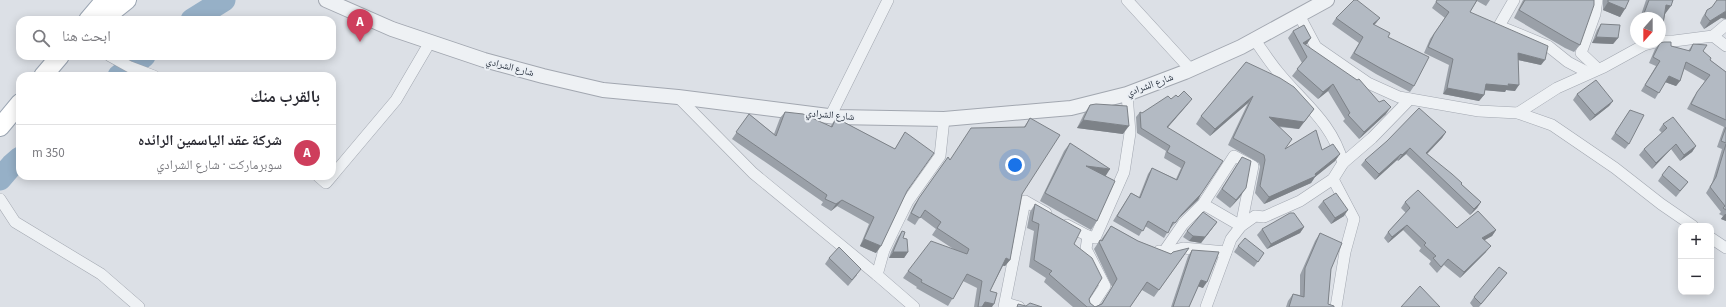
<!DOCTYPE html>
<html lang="ar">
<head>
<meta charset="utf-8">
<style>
	body { margin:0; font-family:"Source Sans 3","Noto Naskh Arabic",sans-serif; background:#f7f7f7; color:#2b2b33; direction:rtl }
	.controls { position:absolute; right:12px; bottom:12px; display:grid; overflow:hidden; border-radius:8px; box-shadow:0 2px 10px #0003 }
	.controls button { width:36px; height:36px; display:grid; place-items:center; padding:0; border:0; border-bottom:1px solid #e1e1e2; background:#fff; color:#2b2b33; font:20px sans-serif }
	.compass { position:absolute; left:1630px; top:12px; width:36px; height:36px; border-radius:50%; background:#fff; box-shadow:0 2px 10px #0003; rotate:201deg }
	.you { position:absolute; left:1015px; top:165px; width:14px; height:14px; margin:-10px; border:3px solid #fff; border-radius:50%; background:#1a73e8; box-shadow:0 0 0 6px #1a73e833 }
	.badge { display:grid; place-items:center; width:26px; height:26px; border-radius:50%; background:#ce3e5c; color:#fff; font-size:13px; font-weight:700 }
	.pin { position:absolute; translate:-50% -33px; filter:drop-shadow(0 1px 2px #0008) }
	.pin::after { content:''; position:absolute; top:21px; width:14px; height:12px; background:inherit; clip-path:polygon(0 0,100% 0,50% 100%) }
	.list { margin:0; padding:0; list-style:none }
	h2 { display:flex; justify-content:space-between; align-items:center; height:52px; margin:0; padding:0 16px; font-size:17px }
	h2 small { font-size:13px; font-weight:400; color:#7c7c81 }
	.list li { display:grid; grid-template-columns:26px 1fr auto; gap:12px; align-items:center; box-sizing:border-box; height:56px; padding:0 16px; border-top:1px solid #e1e1e2 }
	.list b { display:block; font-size:15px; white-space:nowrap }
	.list p { margin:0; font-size:13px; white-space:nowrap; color:#7c7c81 }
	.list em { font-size:13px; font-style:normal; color:#7c7c81 }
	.icon { flex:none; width:22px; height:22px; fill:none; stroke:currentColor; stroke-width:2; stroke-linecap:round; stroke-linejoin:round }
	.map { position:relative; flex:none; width:1726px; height:307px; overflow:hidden; direction:ltr }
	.search { position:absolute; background:#fff; box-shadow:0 2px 10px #0003; left:16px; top:16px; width:320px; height:44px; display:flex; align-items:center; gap:10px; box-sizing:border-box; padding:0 14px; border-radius:12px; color:#7c7c81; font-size:15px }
	.panel { position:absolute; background:#fff; box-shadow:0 2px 10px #0003; left:16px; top:72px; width:320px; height:108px; border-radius:12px; direction:rtl }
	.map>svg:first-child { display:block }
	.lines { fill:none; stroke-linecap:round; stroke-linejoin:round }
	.river { stroke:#96b0c7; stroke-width:23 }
	.minor-casing { stroke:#a2a7b0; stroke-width:12 }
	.tertiary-casing { stroke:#a2a7b0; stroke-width:16 }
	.primary-casing { stroke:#9ba5b2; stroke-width:20 }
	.minor { stroke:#eef1f4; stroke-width:11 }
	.tertiary { stroke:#eef1f4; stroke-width:14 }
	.primary { stroke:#fff; stroke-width:18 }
	.wall { fill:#9aa0a8 }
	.shaded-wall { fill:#7d8288 }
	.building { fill:#b3bac3; stroke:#7d8288 }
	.labels { text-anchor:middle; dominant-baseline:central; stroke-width:4; stroke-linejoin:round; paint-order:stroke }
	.street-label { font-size:10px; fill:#262f3c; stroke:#ebeff4 }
</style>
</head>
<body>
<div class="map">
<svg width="1726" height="307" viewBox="0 0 1726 307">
	<rect width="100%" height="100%" fill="#dce0e6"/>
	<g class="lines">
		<g class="river">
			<polyline points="192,20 224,0"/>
			<polyline points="119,76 144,56"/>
			<polyline points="0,179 12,165 20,158"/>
		</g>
		<defs>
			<g id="minor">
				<polyline points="1127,0 1191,70"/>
				<polyline points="1514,0 1499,26 1548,46 1568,62 1589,73"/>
				<polyline points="1597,0 1595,14 1581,53 1598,69"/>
				<polyline points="1299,15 1316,47 1368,83 1399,97 1479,111 1518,113 1552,125 1615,168 1661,204 1693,226"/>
				<polyline points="1713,36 1726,25"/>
				<path d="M1254,39C1262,50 1269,61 1278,72C1303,103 1332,122 1343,163L1372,138L1410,99"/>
				<polyline points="1660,41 1674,41 1713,36 1726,46"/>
				<polyline points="110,56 130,67 154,76"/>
				<polyline points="678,97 753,173 877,275 914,307"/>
				<polyline points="1518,113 1557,88 1604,67 1644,45 1656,42"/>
				<polyline points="830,117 888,0"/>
				<polyline points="318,176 326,183 332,176"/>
				<polyline points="332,176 396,100 430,42"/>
				<polyline points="1333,179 1354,219 1345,252 1336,307"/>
				<polyline points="0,199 15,222 101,274 139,307"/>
				<polyline points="1067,225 1088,236 1095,238 1124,172 1130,133 1127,94"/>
				<polyline points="1088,236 1086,249 1105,286 1091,307"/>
				<polyline points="1711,238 1726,248"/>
				<polyline points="1159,251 1163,253 1183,248 1226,252"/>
				<polyline points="1163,253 1183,224 1203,204 1234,156 1253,166 1241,226 1203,204"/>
				<polyline points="877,275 884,250 898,221 908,201 940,156 944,119"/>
				<polyline points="1006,303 1019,307"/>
				<polyline points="1004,307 1025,201 1046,213"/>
				<polyline points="1206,307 1231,239 1241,226 1255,216 1264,217 1300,201 1333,179 1343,163"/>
			</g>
			<polyline id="tertiary" points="326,0 392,29 484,60 543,76 603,90 678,97 836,117 944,119 1071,108 1127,94 1185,72 1241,47 1327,0"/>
			<g id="primary">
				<polyline points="88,20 105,0"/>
				<polyline points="102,20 127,0"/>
				<polyline points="43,76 60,56"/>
				<polyline points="0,127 20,103"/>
			</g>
		</defs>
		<use href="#minor" class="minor-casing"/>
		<use href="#tertiary" class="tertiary-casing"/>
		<use href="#primary" class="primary-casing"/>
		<use href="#minor" class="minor"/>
		<use href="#tertiary" class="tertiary"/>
		<use href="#primary" class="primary"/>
	</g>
	<g class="wall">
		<polygon points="1437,0 1490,0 1486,6 1477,1 1470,12 1541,65 1518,60 1515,91 1506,90 1505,92 1485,90 1484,95 1479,101 1443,94 1449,65 1424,53 1430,39 1445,18 1432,8"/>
		<polygon points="1523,0 1594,0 1580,45 1574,52 1565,48 1514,18"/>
		<polygon points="1603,0 1629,0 1620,17 1603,10"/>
		<polygon points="1646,0 1673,0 1665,14 1663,24 1660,29 1660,18 1640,18"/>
		<polygon points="1712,7 1721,18 1704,29 1700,23 1702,18 1707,10"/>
		<polygon points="1336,18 1380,18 1374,25 1388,37 1414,86 1410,92 1376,74 1350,58 1359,43 1332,24"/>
		<polygon points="1601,24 1618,38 1613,44 1592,43 1597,30"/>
		<polygon points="1293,31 1311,38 1305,45 1386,114 1359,139 1343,121 1345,119 1328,91 1318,99 1292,76 1302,63 1288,38"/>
		<polygon points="1660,43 1688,51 1693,44 1703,51 1710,60 1726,72 1726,221 1721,219 1723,216 1719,214 1721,212 1706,193 1712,183 1722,149 1717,147 1724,127 1687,109 1693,98 1705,81 1684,69 1680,81 1676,86 1665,82 1655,99 1641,91 1656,66 1649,63 1655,49"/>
		<polygon points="1246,62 1299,129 1279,127 1285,149 1322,150 1340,154 1335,161 1315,177 1311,183 1264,204 1255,193 1260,167 1259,163 1228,145 1248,103 1210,136 1196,124 1201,116"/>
		<polygon points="1577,94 1613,101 1609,106 1590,121 1573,100"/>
		<polygon points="1178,97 1188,104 1167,128 1201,194 1198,200 1178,219 1171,228 1170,228 1164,238 1145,226 1139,236 1113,221 1131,193 1139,197 1148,174 1152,168 1176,179 1181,168 1164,158 1166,151 1137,133 1136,117 1140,112 1142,113 1171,99"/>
		<polygon points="1090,105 1123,134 1077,128 1084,114"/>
		<polygon points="1630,110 1629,144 1625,149 1611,139"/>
		<polygon points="785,112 830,127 836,118 895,149 905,132 906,191 876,253 860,246 869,224 837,206 831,211 821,205 823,202 732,139 749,114 774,134 780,118"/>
		<polygon points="1030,118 1022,194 1010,260 1005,266 1003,266 990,291 992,307 974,307 977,288 963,281 948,306 916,288 917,287 903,278 908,271 955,250 932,235 936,229 920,217 915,225 907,220 914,205 948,157 950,160 1024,127"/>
		<polygon points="1663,124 1696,146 1692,152 1680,161 1671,149 1652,169 1639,155 1644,149 1662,133 1659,130"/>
		<polygon points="1446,132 1442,138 1427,154 1481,202 1477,208 1470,215 1406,154 1398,161 1397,160 1375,180 1361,165 1365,160"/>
		<polygon points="1070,143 1105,176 1097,221 1091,230 1040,201 1064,151"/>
		<polygon points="1242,157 1240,197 1230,208 1216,197"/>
		<polygon points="1662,175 1688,182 1676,197 1658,181"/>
		<polygon points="1323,201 1344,216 1331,224 1318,207"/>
		<polygon points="1405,202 1457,228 1496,230 1492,236 1484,240 1486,252 1460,278 1444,265 1437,273 1429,264 1431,261 1419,251 1421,248 1403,230 1388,243 1384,238 1388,232 1406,213 1401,208"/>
		<polygon points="1035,204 1074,244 1090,303 1095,307 1101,304 1112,287 1094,249 1100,240 1101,240 1111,226 1138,241 1171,254 1189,248 1154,297 1142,290 1130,307 1073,307 1044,282 1046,278 1029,267 1034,231 1027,228 1030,212"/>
		<polygon points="1217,222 1201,243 1189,241 1183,237 1187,231"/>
		<polygon points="1304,227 1300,233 1267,249 1257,235 1262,229"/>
		<polygon points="902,231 903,238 908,252 904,258 889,258 891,252 898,237"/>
		<polygon points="1320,233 1331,269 1328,304 1334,307 1286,307 1288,301 1293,294 1300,295 1300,275 1315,241"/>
		<polygon points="1238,246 1264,253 1254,267 1234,252"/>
		<polygon points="1192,250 1203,288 1198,286 1189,307 1171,307 1188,256"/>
		<polygon points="829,258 857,275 848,286 825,264"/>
		<polygon points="1507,273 1502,279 1479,307 1473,307 1470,303 1474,297"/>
	</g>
	<g class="shaded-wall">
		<polygon points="1608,2 1625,9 1620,17 1603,10"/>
		<polygon points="1666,5 1671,6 1665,14"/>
		<polygon points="1726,11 1726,19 1721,18 1704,29 1710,21"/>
		<polygon points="1380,18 1376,23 1369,30 1373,24"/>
		<polygon points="1660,23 1663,24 1660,29"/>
		<polygon points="1596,37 1618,38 1613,44 1592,43"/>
		<polygon points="1311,38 1307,44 1302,48 1303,43"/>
		<polygon points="1518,53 1545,60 1541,65 1514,59"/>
		<polygon points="1669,76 1680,81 1676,86 1665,82"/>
		<polygon points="1333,84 1328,91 1318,99 1323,92"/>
		<polygon points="1486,84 1508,84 1519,85 1515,91 1506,90 1505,92 1482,90"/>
		<polygon points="1447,88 1484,95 1479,101 1443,94"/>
		<polygon points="1253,96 1248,103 1210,136 1215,129"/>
		<polygon points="1192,99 1188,104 1163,133 1167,127"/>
		<polygon points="1613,101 1609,106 1590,121 1595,115"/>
		<polygon points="1391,107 1386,114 1359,139 1364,132"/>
		<polygon points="1314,109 1299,129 1264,124 1269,117"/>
		<polygon points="1083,120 1129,126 1123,134 1077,128"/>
		<polygon points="1446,132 1442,138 1422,159 1426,153"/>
		<polygon points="1676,144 1671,149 1652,169 1656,163"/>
		<polygon points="1696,146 1692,152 1680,161 1684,155"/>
		<polygon points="1410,148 1406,154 1398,161 1402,155"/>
		<polygon points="1340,154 1335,161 1315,177 1311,183 1264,204 1269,197 1315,174"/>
		<polygon points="1401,154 1397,160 1375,180 1379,174"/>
		<polygon points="1086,166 1110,169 1105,177"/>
		<polygon points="1246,188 1240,197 1230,208 1236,200"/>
		<polygon points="1201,194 1198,200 1178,219 1182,214"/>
		<polygon points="842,200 837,206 831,211 836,204"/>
		<polygon points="1481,202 1477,208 1470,215 1474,209"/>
		<polygon points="1348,210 1344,216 1331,224 1335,218"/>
		<polygon points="1725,214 1726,214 1726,221 1721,219"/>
		<polygon points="1217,222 1201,243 1189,241 1193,236"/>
		<polygon points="1407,225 1403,230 1388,243 1392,237"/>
		<polygon points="1304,227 1300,233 1267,249 1271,244"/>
		<polygon points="1496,230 1492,236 1478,244 1482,238"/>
		<polygon points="864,239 881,246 876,253 860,246"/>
		<polygon points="1491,246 1486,252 1460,278 1464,272"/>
		<polygon points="893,252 908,252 904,258 889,258"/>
		<polygon points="1006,258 1010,260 1005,266 1001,265"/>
		<polygon points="1201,280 1207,282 1203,288 1197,286"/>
		<polygon points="985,302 994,304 992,307 981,307"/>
	</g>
	<g class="building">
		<polygon points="1354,0 1357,0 1380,18 1373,24 1390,33 1388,37 1429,57 1414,86 1380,68 1354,53 1363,37 1336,18"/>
		<polygon points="1437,0 1477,0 1470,12 1548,46 1545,60 1518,53 1519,85 1508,84 1509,86 1486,84 1484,95 1447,88 1453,59 1428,47 1434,34 1449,12 1436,2"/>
		<polygon points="1525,0 1594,0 1594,5 1580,45 1570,40 1519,10"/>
		<polygon points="1608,0 1629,0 1625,9 1608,2"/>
		<polygon points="1649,0 1673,0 1671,6 1666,5 1663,24 1660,23 1660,18 1647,18 1643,16"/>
		<polygon points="1717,0 1726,0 1726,11 1710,21 1705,15 1707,10 1712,7"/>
		<polygon points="1601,24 1620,25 1618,38 1596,37"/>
		<polygon points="1304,25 1311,38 1303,43 1357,80 1359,79 1379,102 1384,100 1391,107 1364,132 1348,115 1350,113 1333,84 1323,92 1297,69 1307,57 1293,31"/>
		<polygon points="1664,42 1671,42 1671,46 1690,51 1693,44 1707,45 1703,51 1711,58 1710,60 1726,72 1726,120 1691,104 1697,92 1710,75 1686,62 1680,81 1669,76 1659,93 1645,85 1660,61 1653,57 1660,43"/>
		<polygon points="1246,62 1280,78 1294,87 1314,109 1304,122 1269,117 1292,139 1285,149 1316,130 1322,150 1333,144 1340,154 1315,174 1316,176 1269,197 1260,186 1265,160 1264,155 1233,138 1253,96 1215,129 1201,116"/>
		<polygon points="1596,80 1613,101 1595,115 1577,94"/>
		<polygon points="1184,91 1192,99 1167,127 1223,161 1201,194 1182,214 1175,223 1173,222 1168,233 1148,221 1143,231 1117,216 1131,193 1140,198 1152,168 1177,180 1185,162 1167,152 1170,146 1141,128 1140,112 1142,113 1168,96 1171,99 1176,95 1178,97"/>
		<polygon points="1096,104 1127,106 1129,126 1083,120 1090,105"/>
		<polygon points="1419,108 1446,132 1426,153 1452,174 1462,183 1461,184 1481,202 1474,209 1410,148 1402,155 1401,154 1379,174 1365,160 1387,141"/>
		<polygon points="1630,110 1644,115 1629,144 1615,133"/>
		<polygon points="785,112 803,114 832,127 836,118 895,149 905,132 934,153 907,191 881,246 864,239 874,217 842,200 836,204 825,199 827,195 736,132 749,114 776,136"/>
		<polygon points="1673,117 1696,146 1684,155 1676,144 1656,163 1644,149 1667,128 1663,124"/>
		<polygon points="1030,118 1060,135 1022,194 1010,260 1006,258 990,291 997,293 994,304 985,302 982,307 978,307 982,281 967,274 953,299 921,282 922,280 908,271 931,241 967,254 969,249 937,228 941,222 925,210 920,218 911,213 919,198 948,157 950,160 971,128 1025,127"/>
		<polygon points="1726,127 1726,143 1721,141"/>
		<polygon points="1070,143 1110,169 1086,166 1115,181 1097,221 1045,193"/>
		<polygon points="1726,144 1726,210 1723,208 1725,206 1710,187 1716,177"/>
		<polygon points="1242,157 1251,161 1246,188 1236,200 1222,189"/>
		<polygon points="1669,166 1688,182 1680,191 1662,175"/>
		<polygon points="1418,190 1457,228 1478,211 1496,230 1482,238 1491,246 1464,272 1448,259 1441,267 1433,258 1436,256 1424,245 1426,243 1407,225 1392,237 1388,232 1410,208 1405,202"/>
		<polygon points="1336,193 1348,210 1335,218 1323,201"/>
		<polygon points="1035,204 1081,230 1074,244 1092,258 1102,278 1089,299 1090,303 1095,307 1102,304 1117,279 1099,242 1100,240 1102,241 1111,226 1138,241 1171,254 1173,252 1189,248 1159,290 1147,282 1130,307 1087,307 1049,274 1052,271 1034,260 1039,224 1032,221"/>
		<polygon points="1203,212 1217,222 1205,237 1193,236 1187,231"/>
		<polygon points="1290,213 1294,213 1304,227 1271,244 1262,229"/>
		<polygon points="902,231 905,232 903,238 907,239 908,252 893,252 895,247"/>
		<polygon points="1320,233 1342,243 1331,269 1328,304 1334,306 1334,307 1289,307 1293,294 1304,297 1305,268"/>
		<polygon points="1245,238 1264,253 1258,262 1238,246"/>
		<polygon points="839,247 861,269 852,280 829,258"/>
		<polygon points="1192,250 1219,252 1207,282 1201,280 1189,307 1173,307"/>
		<polygon points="1499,267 1507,273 1481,304 1474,297"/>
		<polygon points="1420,286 1440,307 1401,307"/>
		<polygon points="1030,303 1042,307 1017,307 1018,304 1026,306"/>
	</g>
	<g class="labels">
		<g class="street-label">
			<text transform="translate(510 67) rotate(15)">شارع الشرادي</text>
			<text transform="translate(1150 85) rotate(-20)">شارع الشرادي</text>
			<text transform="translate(830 115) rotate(5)">شارع الشرادي</text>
		</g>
	</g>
</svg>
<div class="controls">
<button>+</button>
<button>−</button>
</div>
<svg class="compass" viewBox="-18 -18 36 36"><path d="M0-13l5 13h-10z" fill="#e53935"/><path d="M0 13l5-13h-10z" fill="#7c7c81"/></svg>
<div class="you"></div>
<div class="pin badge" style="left:360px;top:42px">A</div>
<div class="search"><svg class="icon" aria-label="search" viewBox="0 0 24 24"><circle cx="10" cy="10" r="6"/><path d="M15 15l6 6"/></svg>ابحث هنا</div>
<section class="panel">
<h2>بالقرب منك<small></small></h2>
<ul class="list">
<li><span class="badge">A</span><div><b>شرکة عقد الیاسمین الرائدہ</b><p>سوبرماركت · شارع الشرادي</p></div><em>350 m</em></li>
</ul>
</section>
</div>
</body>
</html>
